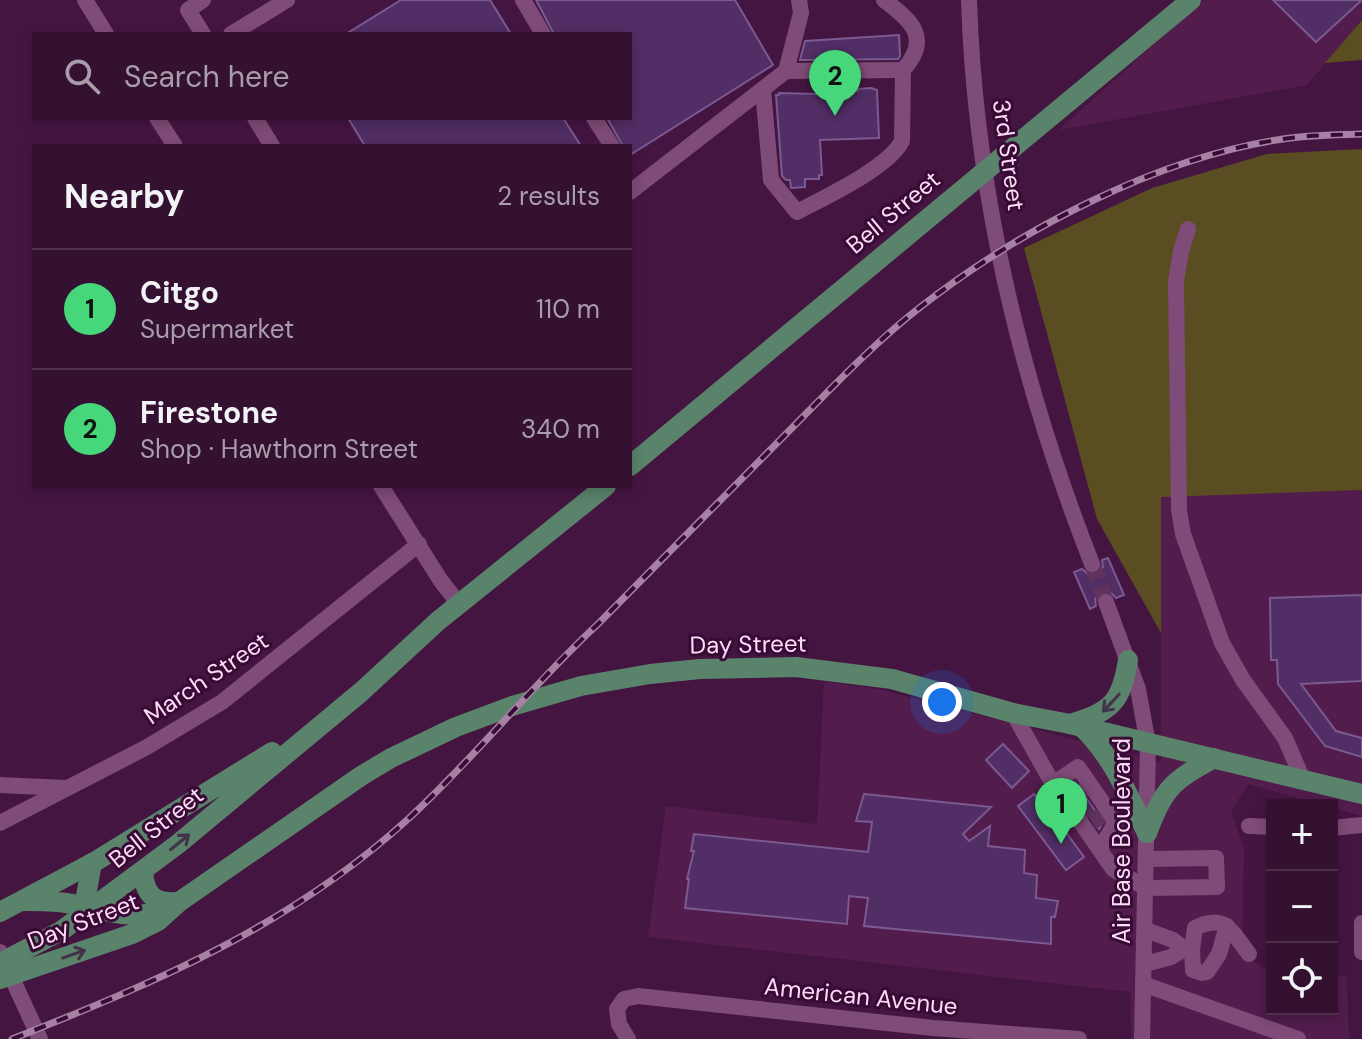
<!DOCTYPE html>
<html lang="en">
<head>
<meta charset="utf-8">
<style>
	body { margin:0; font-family:"DM Sans",sans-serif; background:#3c1939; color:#f1f3f6 }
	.controls { position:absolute; right:24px; bottom:24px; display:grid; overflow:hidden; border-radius:0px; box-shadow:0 4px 12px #0003 }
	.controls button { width:72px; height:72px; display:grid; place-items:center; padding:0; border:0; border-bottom:2px solid #4e304d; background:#341031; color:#f1f3f6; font:40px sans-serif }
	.you { position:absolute; left:942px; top:702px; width:28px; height:28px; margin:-20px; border:6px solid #fff; border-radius:50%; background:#1a73e8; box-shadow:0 0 0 12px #1a73e833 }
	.badge { display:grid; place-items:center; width:52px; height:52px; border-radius:50%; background:#45d77a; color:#111; font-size:26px; font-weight:700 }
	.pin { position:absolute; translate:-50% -66px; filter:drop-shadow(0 2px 4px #0008) }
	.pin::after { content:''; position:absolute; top:42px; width:28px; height:24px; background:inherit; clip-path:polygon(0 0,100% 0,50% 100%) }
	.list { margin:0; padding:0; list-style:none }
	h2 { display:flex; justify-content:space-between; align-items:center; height:104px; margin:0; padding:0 32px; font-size:34px }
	h2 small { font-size:26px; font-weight:400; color:#a99dab }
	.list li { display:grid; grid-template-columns:52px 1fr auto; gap:24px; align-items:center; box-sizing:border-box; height:120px; padding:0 32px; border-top:2px solid #4e304d }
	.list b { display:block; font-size:30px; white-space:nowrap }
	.list p { margin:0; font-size:26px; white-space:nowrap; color:#a99dab }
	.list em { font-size:26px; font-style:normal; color:#a99dab }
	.icon { flex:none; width:44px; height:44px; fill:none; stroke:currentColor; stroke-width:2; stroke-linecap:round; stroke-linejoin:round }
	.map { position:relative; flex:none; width:1362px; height:1039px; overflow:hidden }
	.search { position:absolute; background:#341031; box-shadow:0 4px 12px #0003; left:32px; top:32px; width:600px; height:88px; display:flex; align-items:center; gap:20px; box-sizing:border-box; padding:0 28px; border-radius:0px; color:#a99dab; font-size:30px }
	.panel { position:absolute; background:#341031; box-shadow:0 4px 12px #0003; left:32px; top:144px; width:600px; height:344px; border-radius:0px }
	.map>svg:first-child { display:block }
	.built { fill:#521c4d }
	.green { fill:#5b4d22 }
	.building { fill:#512e65; stroke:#7b5991; stroke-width:2 }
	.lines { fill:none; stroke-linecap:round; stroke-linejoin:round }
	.minor-tunnel { stroke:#60335c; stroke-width:16; stroke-dasharray:16 8; stroke-linecap:butt }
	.minor { stroke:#7f4b78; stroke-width:16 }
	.major { stroke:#59836b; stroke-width:20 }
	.rail-casing { stroke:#a781a3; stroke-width:7 }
	.rail { stroke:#3a0a36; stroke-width:4; stroke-dasharray:12; stroke-linecap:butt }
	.oneway { stroke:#453449 }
	.labels { text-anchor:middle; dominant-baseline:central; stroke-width:6; stroke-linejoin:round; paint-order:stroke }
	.street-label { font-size:24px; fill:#fbddf6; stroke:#3a0a36 }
</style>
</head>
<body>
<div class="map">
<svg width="1362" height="1039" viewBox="0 0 1362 1039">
	<rect width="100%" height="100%" fill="#451541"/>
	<g class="built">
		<polygon points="1203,0 1362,0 1362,20 1307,85 1059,130"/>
		<polygon points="1362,490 1362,816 1332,808 1332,805 1322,805 1248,784 1231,811 1244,848 1242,954 1272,973 1272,1009 1332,1009 1332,975 1347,976 1349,1039 1131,1039 1130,992 648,937 666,806 817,824 824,682 878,689 1161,762 1161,496"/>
	</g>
	<g class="green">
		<polygon points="1362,20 1362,60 1325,63"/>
		<polygon points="1362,149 1362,490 1161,497 1161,633 1097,519 1024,248 1152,188 1267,154"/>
	</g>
	<g class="building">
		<polygon points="401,0 490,0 511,34 346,34"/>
		<polygon points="536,0 735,0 773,65 630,155 630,146 623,146 607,118 630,118 630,34 554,34"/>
		<polygon points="1273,0 1362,0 1316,42"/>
		<polygon points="899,35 900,56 898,59 800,60 805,41"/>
		<polygon points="871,88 877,90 879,138 820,140 822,175 819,175 819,179 805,179 805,187 791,188 790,180 786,180 782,176 776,95 779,95 779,93 817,94 817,91 858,91 858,89"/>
		<polygon points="348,118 563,118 581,146 365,146"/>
		<polygon points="1108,558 1124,595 1116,598 1109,591 1102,592 1095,599 1096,606 1090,609 1074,572 1082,569 1089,575 1097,574 1103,567 1102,560"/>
		<polygon points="1362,595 1362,681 1301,684 1336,731 1362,738 1362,757 1325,746 1278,684 1277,660 1271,660 1270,598"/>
		<polygon points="1003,744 1029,771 1012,788 986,760"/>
		<polygon points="1075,782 1103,822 1099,829 1069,787"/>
		<polygon points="864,794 991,807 963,834 969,841 990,826 988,846 1025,850 1024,873 1037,875 1036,898 1058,901 1055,917 1051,917 1051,944 864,926 868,898 849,896 847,924 685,908 689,879 687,879 694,851 691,851 694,834 868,852 872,822 856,821"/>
		<polygon points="1034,794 1057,821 1063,816 1068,820 1070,827 1065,831 1084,857 1066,870 1018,806"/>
	</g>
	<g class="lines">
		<g class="minor-tunnel">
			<polyline points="1092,564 1106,602"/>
			<polyline points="1074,797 1085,789"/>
			<polyline points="1076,816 1095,802"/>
			<polyline points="1092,822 1104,814"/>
		</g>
		<g class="minor">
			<polyline points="85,0 106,34"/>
			<polyline points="523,0 543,34"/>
			<path d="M969,0C975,193 1022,385 1092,564"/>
			<polyline points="203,34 188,10 203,0"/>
			<polyline points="231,34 287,0"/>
			<polyline points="786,71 903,70"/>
			<path d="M763,90L771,180L797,212C825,197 888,168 902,141L903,70C932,38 911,20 884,0"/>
			<polyline points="157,118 175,146"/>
			<polyline points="255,118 272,146"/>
			<polyline points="594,118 612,146"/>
			<polyline points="630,192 786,71 801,13 799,0"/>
			<polyline points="1188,229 1181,251 1176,281 1179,510 1183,534 1222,643 1243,680 1285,738 1303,780"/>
			<polyline points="381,486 441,581 459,604"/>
			<polyline points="1106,602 1138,689 1148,744 1142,1039"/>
			<polyline points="1013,713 1053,784 1072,810"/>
			<polyline points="1053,784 1078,767 1116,822 1100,849"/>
			<polyline points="0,785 66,788"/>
			<polyline points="1079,820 1113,869 1146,888 1217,887 1216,858 1147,859"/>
			<polyline points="0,823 147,747 222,702 419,544"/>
			<polyline points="1249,826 1272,827"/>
			<polyline points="1332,828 1362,825"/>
			<polyline points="1362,923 1362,952"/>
			<path d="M1184,949H1192L1195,928C1226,913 1231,931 1249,954"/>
			<polyline points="1192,949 1193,970 1202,973 1207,972 1219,954 1227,926"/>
			<polyline points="0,952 40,1039"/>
			<polyline points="1145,964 1171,957 1184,949 1173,940 1146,930"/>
			<polyline points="1143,984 1298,1039"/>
			<polyline points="628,1039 619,1024 617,1009 624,999 638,996 933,1028 1079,1039"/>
		</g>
		<g class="major">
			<polyline points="630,466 1191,0"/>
			<path d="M1070,724C1111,711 1121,704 1128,660"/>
			<path d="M1082,727C1113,757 1128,795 1147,833"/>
			<path d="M1147,833C1165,787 1171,782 1214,758"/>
			<polyline points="92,863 86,896 93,909"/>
			<path d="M143,872C145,896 155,904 179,902"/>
			<path d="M23,901C37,901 52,901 66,903C99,908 133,923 164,909"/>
			<polyline points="0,912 96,861 272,752"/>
			<polyline points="0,963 61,931 178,844 361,692 438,621 606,486"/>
			<polyline points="0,979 132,934 158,921 179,902 361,776 391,758 456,727 512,706 581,686 650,674 700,669 796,667 892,679 1013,713 1070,724 1362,794"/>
		</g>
		<defs>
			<path id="rail" d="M12,1039C157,982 290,926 407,820C475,758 531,686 598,624C659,562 720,501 781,439C827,393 871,345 923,305C1021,229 1159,157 1283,139C1309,135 1336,135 1362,134"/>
		</defs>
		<use href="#rail" class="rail-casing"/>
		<use href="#rail" class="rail"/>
	</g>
	<defs><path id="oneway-shaft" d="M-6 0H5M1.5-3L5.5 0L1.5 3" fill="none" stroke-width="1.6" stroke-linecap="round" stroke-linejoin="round" transform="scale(2)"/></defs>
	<g class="oneway">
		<use href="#oneway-shaft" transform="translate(1111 703) rotate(133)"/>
		<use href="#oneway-shaft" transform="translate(180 842) rotate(-39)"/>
		<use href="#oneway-shaft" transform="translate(74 954) rotate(-19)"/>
	</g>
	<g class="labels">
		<g class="street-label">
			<text transform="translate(1009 155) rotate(82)">3rd Street</text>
			<text transform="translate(893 212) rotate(-40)">Bell Street</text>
			<text transform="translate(748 644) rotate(-1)">Day Street</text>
			<text transform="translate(206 678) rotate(-34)">March Street</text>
			<text transform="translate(156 827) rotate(-39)">Bell Street</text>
			<text transform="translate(1121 841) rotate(-90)">Air Base Boulevard</text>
			<text transform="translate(83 921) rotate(-21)">Day Street</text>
			<text transform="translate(861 996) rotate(6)">American Avenue</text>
		</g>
	</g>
</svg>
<div class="controls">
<button>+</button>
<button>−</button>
<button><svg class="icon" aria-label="locate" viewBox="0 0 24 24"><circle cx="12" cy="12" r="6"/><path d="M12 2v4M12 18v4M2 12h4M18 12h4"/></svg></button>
</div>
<div class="you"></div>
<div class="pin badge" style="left:1061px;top:844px">1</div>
<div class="pin badge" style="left:835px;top:116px">2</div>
<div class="search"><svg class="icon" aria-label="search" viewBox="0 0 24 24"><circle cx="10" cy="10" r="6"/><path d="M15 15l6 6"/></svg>Search here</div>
<section class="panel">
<h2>Nearby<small>2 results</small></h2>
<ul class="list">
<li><span class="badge">1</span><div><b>Citgo</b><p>Supermarket</p></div><em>110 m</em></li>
<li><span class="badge">2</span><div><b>Firestone</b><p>Shop · Hawthorn Street</p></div><em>340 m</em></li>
</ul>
</section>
</div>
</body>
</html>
